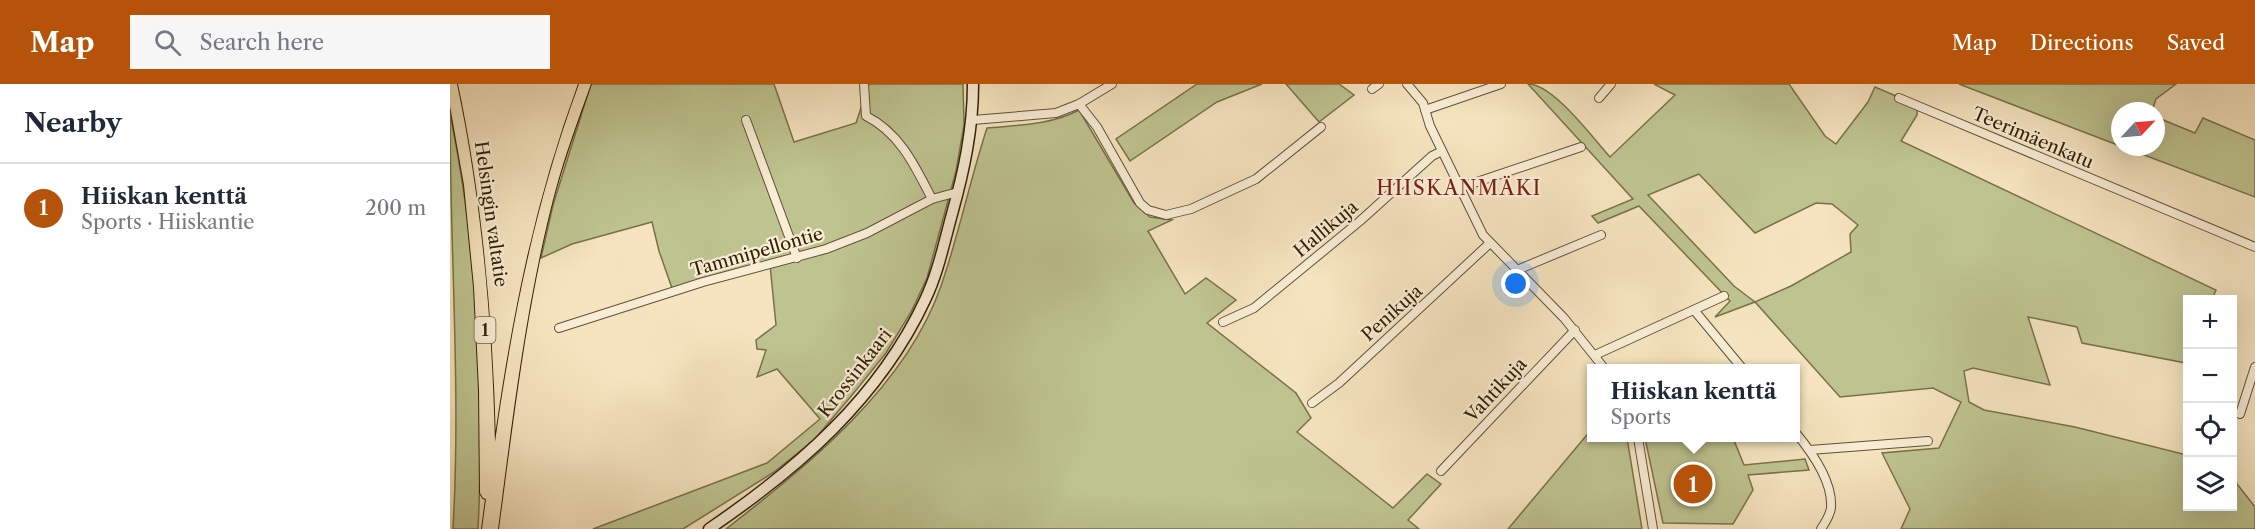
<!DOCTYPE html>
<html lang="en">
<head>
<meta charset="utf-8">
<style>
	body { margin:0; font-family:"Libre Caslon Text",serif; background:#f6f6f7; color:#1f2937 }
	.controls { position:absolute; right:18px; bottom:18px; display:grid; overflow:hidden; border-radius:0px; box-shadow:0 6px 24px #0002 }
	.controls button { width:54px; height:54px; display:grid; place-items:center; padding:0; border:0; border-bottom:2px solid #e0e1e3; background:#fff; color:#1f2937; font:30px sans-serif }
	.compass { position:absolute; left:1661px; top:18px; width:54px; height:54px; border-radius:50%; background:#fff; box-shadow:0 6px 24px #0002; rotate:64deg }
	.you { position:absolute; left:1066px; top:200px; width:21px; height:21px; margin:-15px; border:4px solid #fff; border-radius:50%; background:#1a73e8; box-shadow:0 0 0 9px #1a73e833 }
	.badge { display:grid; place-items:center; width:39px; height:39px; border-radius:50%; background:#b45309; color:#fff; font-size:20px; font-weight:700 }
	.pin { position:absolute; translate:-50% -50%; border:3px solid #fff; box-shadow:0 2px 6px #0006 }
	.popup { position:absolute; left:1137px; top:280px; width:213px; height:78px; box-sizing:border-box; display:grid; place-content:center; border-radius:0px; background:#fff; filter:drop-shadow(0 2px 4px #0005); font-size:20px; white-space:nowrap; color:#747a83 }
	.popup b { font-size:22px; color:#1f2937 }
	.popup::after { content:''; position:absolute; left:50%; top:100%; margin-left:-12px; border:12px solid transparent; border-top-color:#fff }
	.list { margin:0; padding:0; list-style:none }
	h2 { display:flex; justify-content:space-between; align-items:center; height:78px; margin:0; padding:0 24px; font-size:26px }
	h2 small { font-size:20px; font-weight:400; color:#747a83 }
	.list li { display:grid; grid-template-columns:39px 1fr auto; gap:18px; align-items:center; box-sizing:border-box; height:90px; padding:0 24px; border-top:2px solid #e0e1e3 }
	.list b { display:block; font-size:22px; white-space:nowrap }
	.list p { margin:0; font-size:20px; white-space:nowrap; color:#747a83 }
	.list em { font-size:20px; font-style:normal; color:#747a83 }
	.icon { flex:none; width:33px; height:33px; fill:none; stroke:currentColor; stroke-width:2; stroke-linecap:round; stroke-linejoin:round }
	.map { position:relative; flex:none; width:1805px; height:445px; overflow:hidden }
	header { display:flex; align-items:center; gap:36px; box-sizing:border-box; height:84px; padding:0 30px; background:#b45309; color:#fff }
	header strong { font-size:28px }
	nav { display:flex; gap:33px; margin-inline-start:auto; font-size:21px }
	.search { width:420px; height:54px; background:#f6f6f7; display:flex; align-items:center; gap:15px; box-sizing:border-box; padding:0 21px; border-radius:0px; color:#747a83; font-size:22px }
	main { display:flex }
	aside { flex:1; background:#fff }
	.map>svg:first-child { display:block }
	.green { fill:#bec490; stroke:#78724a; stroke-width:1.5; fill-rule:evenodd }
	.lines { fill:none; stroke-linecap:round; stroke-linejoin:round }
	.street-casing { stroke:#645133; stroke-width:10 }
	.secondary-casing { stroke:#332004; stroke-width:13 }
	.highway-casing { stroke:#332004; stroke-width:2 }
	.street { stroke:#f8edd5; stroke-width:8 }
	.secondary { stroke:#f8edd5; stroke-width:10 }
	.highway { fill:#f5e4bf; fill-rule:evenodd }
	.labels { text-anchor:middle; dominant-baseline:central; stroke-width:4.5; stroke-linejoin:round; paint-order:stroke }
	.shield { fill:#f8edd5; stroke:#6e5e43; stroke-width:1.5 }
	.shield-label { font-size:16px; font-weight:bold; fill:#332004 }
	.street-label { font-size:18px; fill:#332004; stroke:#f8edd5 }
	.neighbourhood-label { font-size:20px; letter-spacing:1.5px; fill:#7a1f14; stroke:#f8edd5 }
</style>
</head>
<body>
<header>
<strong>Map</strong>
<div class="search"><svg class="icon" aria-label="search" viewBox="0 0 24 24"><circle cx="10" cy="10" r="6"/><path d="M15 15l6 6"/></svg>Search here</div>
<nav><a>Map</a><a>Directions</a><a>Saved</a></nav>
</header>
<main>
<aside>
<h2>Nearby<small></small></h2>
<ul class="list">
<li><span class="badge">1</span><div><b>Hiiskan kenttä</b><p>Sports · Hiiskantie</p></div><em>200 m</em></li>
</ul>
</aside>
<div class="map">
<svg width="1805" height="445" viewBox="0 0 1805 445">
	<rect width="100%" height="100%" fill="#f5e4bf"/>
	<filter id="stains"><feTurbulence type="fractalNoise" baseFrequency=".00333" numOctaves="4"/><feColorMatrix values="0 0 0 0 .2 0 0 0 0 .09 0 0 0 0 .02 0 0 0 .5 -.17"/></filter>
	<radialGradient id="worn" r=".72"><stop offset=".6" stop-color="#630" stop-opacity="0"/><stop offset="1" stop-color="#630" stop-opacity=".3"/></radialGradient>
	<g class="green">
		<polygon points="141,0 324,0 344,58 406,39 419,0 513,0 514,41 506,87 477,194 461,228 436,269 403,310 364,356 324,388 233,445 143,445 317,379 370,335 327,285 307,293 316,266 307,265 306,256 326,241 320,181 223,207 209,167 202,138 122,160 91,174 103,121"/>
		<polygon points="747,0 812,0 767,18 680,77 666,55"/>
		<polygon points="836,0 889,0 904,11 869,38"/>
		<path d="M1078,0C1103,0 1142,53 1160,73L1225,11L1204,0H1339L1375,52L1386,60L1418,18L1425,3L1467,21V31L1451,57L1766,206L1762,215L1738,216L1736,279L1632,259L1627,243L1578,233L1600,301L1523,284L1514,287L1519,318L1534,326L1625,343L1737,371L1738,422H1782L1783,385L1787,400L1805,423V445H1451L1460,425L1432,369L1489,364L1511,318L1483,304L1390,313L1305,218L1265,233L1280,217L1189,122L1148,139L1142,132L1183,115ZM1249,90L1305,149L1366,119L1382,120L1408,141L1400,150L1401,168L1341,202L1305,218L1284,202L1198,111Z"/>
		<polygon points="1509,0 1726,0 1706,15 1702,27 1670,27 1670,62"/>
		<path d="M629,26L684,119L700,133L722,136L698,147L735,210L756,194L786,216L757,239L846,309L861,334L847,348L943,424L977,390L991,400L958,436L969,445H276C358,381 456,303 491,202C509,150 520,96 537,44C568,41 601,41 629,26Z"/>
		<path d="M0,30C28,166 35,306 28,445H3C11,306 0,168 0,30Z"/>
		<polygon points="1706,33 1745,49 1753,34 1805,56 1805,113 1673,63 1706,63"/>
		<polygon points="1141,346 1141,354 1177,354 1192,445 1058,445"/>
		<polygon points="1195,354 1283,354 1294,381 1355,375 1359,386 1298,391 1303,406 1283,440 1213,439"/>
	</g>
	<g class="lines">
		<defs>
			<g id="street">
				<path d="M414,0L416,32C450,49 465,82 482,115"/>
				<polyline points="957,0 973,19 980,42 1033,151 1114,234 1154,284"/>
				<polyline points="922,5 929,0"/>
				<polyline points="1149,14 1161,0"/>
				<polyline points="1449,14 1805,163"/>
				<polyline points="629,20 647,43 690,119 698,126 716,131 741,125 806,95 871,43"/>
				<polyline points="975,26 1051,0"/>
				<polyline points="296,36 347,174"/>
				<polyline points="523,36 606,29 629,20 662,0"/>
				<polyline points="1009,104 1131,63"/>
				<polyline points="1067,186 1151,151"/>
				<polyline points="1244,226 1292,284"/>
				<polyline points="773,238 804,224 910,137 982,72 992,67"/>
				<polyline points="109,244 253,198 376,165 417,149 482,115 508,108"/>
				<polyline points="1145,271 1274,212"/>
				<polyline points="862,319 889,299 1040,159"/>
				<polyline points="1790,330 1805,283"/>
				<path d="M1345,348C1361,367 1383,397 1381,424C1380,431 1375,439 1371,445"/>
				<polyline points="1188,354 1203,445"/>
				<polyline points="1360,366 1478,357"/>
				<polyline points="991,387 1125,246"/>
			</g>
			<path id="secondary" d="M259,445C347,385 429,315 475,216C488,189 494,159 502,130C514,87 523,45 523,0"/>
			<path id="highway" d="M0,0H7C32,118 42,237 45,358C63,232 85,119 129,0H141C128,36 115,71 105,108C76,218 63,332 48,445H32L36,415L33,414L30,409L29,306L24,203L14,101L0,22Z"/>
		</defs>
		<use href="#street" class="street-casing"/>
		<use href="#secondary" class="secondary-casing"/>
		<use href="#highway" class="highway-casing"/>
		<use href="#street" class="street"/>
		<use href="#secondary" class="secondary"/>
		<use href="#highway" class="highway"/>
	</g>
	<g class="labels">
		<rect class="shield" x="24.5" y="233" width="21" height="26" rx="4.5"/>
		<g class="shield-label">
			<text x="35" y="246">1</text>
		</g>
		<g class="street-label">
			<text transform="translate(1583 54) rotate(23)">Teerimäenkatu</text>
			<text transform="translate(41 130) rotate(82)">Helsingin valtatie</text>
			<text transform="translate(876 145) rotate(-40)">Hallikuja</text>
			<text transform="translate(307 168) rotate(-16)">Tammipellontie</text>
			<text transform="translate(942 229) rotate(-42)">Penikuja</text>
			<text transform="translate(405 289) rotate(-52)">Krossinkaari</text>
			<text transform="translate(1046 306) rotate(-47)">Vahtikuja</text>
		</g>
		<g class="neighbourhood-label">
			<text x="1009" y="104">HIISKANMÄKI</text>
		</g>
	</g>
	<rect width="100%" height="100%" filter="url(#stains)"/>
	<rect width="100%" height="100%" fill="url(#worn)"/>
</svg>
<div class="controls">
<button>+</button>
<button>−</button>
<button><svg class="icon" aria-label="locate" viewBox="0 0 24 24"><circle cx="12" cy="12" r="6"/><path d="M12 2v4M12 18v4M2 12h4M18 12h4"/></svg></button>
<button><svg class="icon" aria-label="layers" viewBox="0 0 24 24"><path d="M12 4l9 5-9 5-9-5zM3 14l9 5 9-5"/></svg></button>
</div>
<svg class="compass" viewBox="-18 -18 36 36"><path d="M0-13l5 13h-10z" fill="#e53935"/><path d="M0 13l5-13h-10z" fill="#747a83"/></svg>
<div class="you"></div>
<div class="pin badge" style="left:1243px;top:400px">1</div>
<div class="popup"><b>Hiiskan kenttä</b>Sports</div>
</div>
</main>
</body>
</html>
